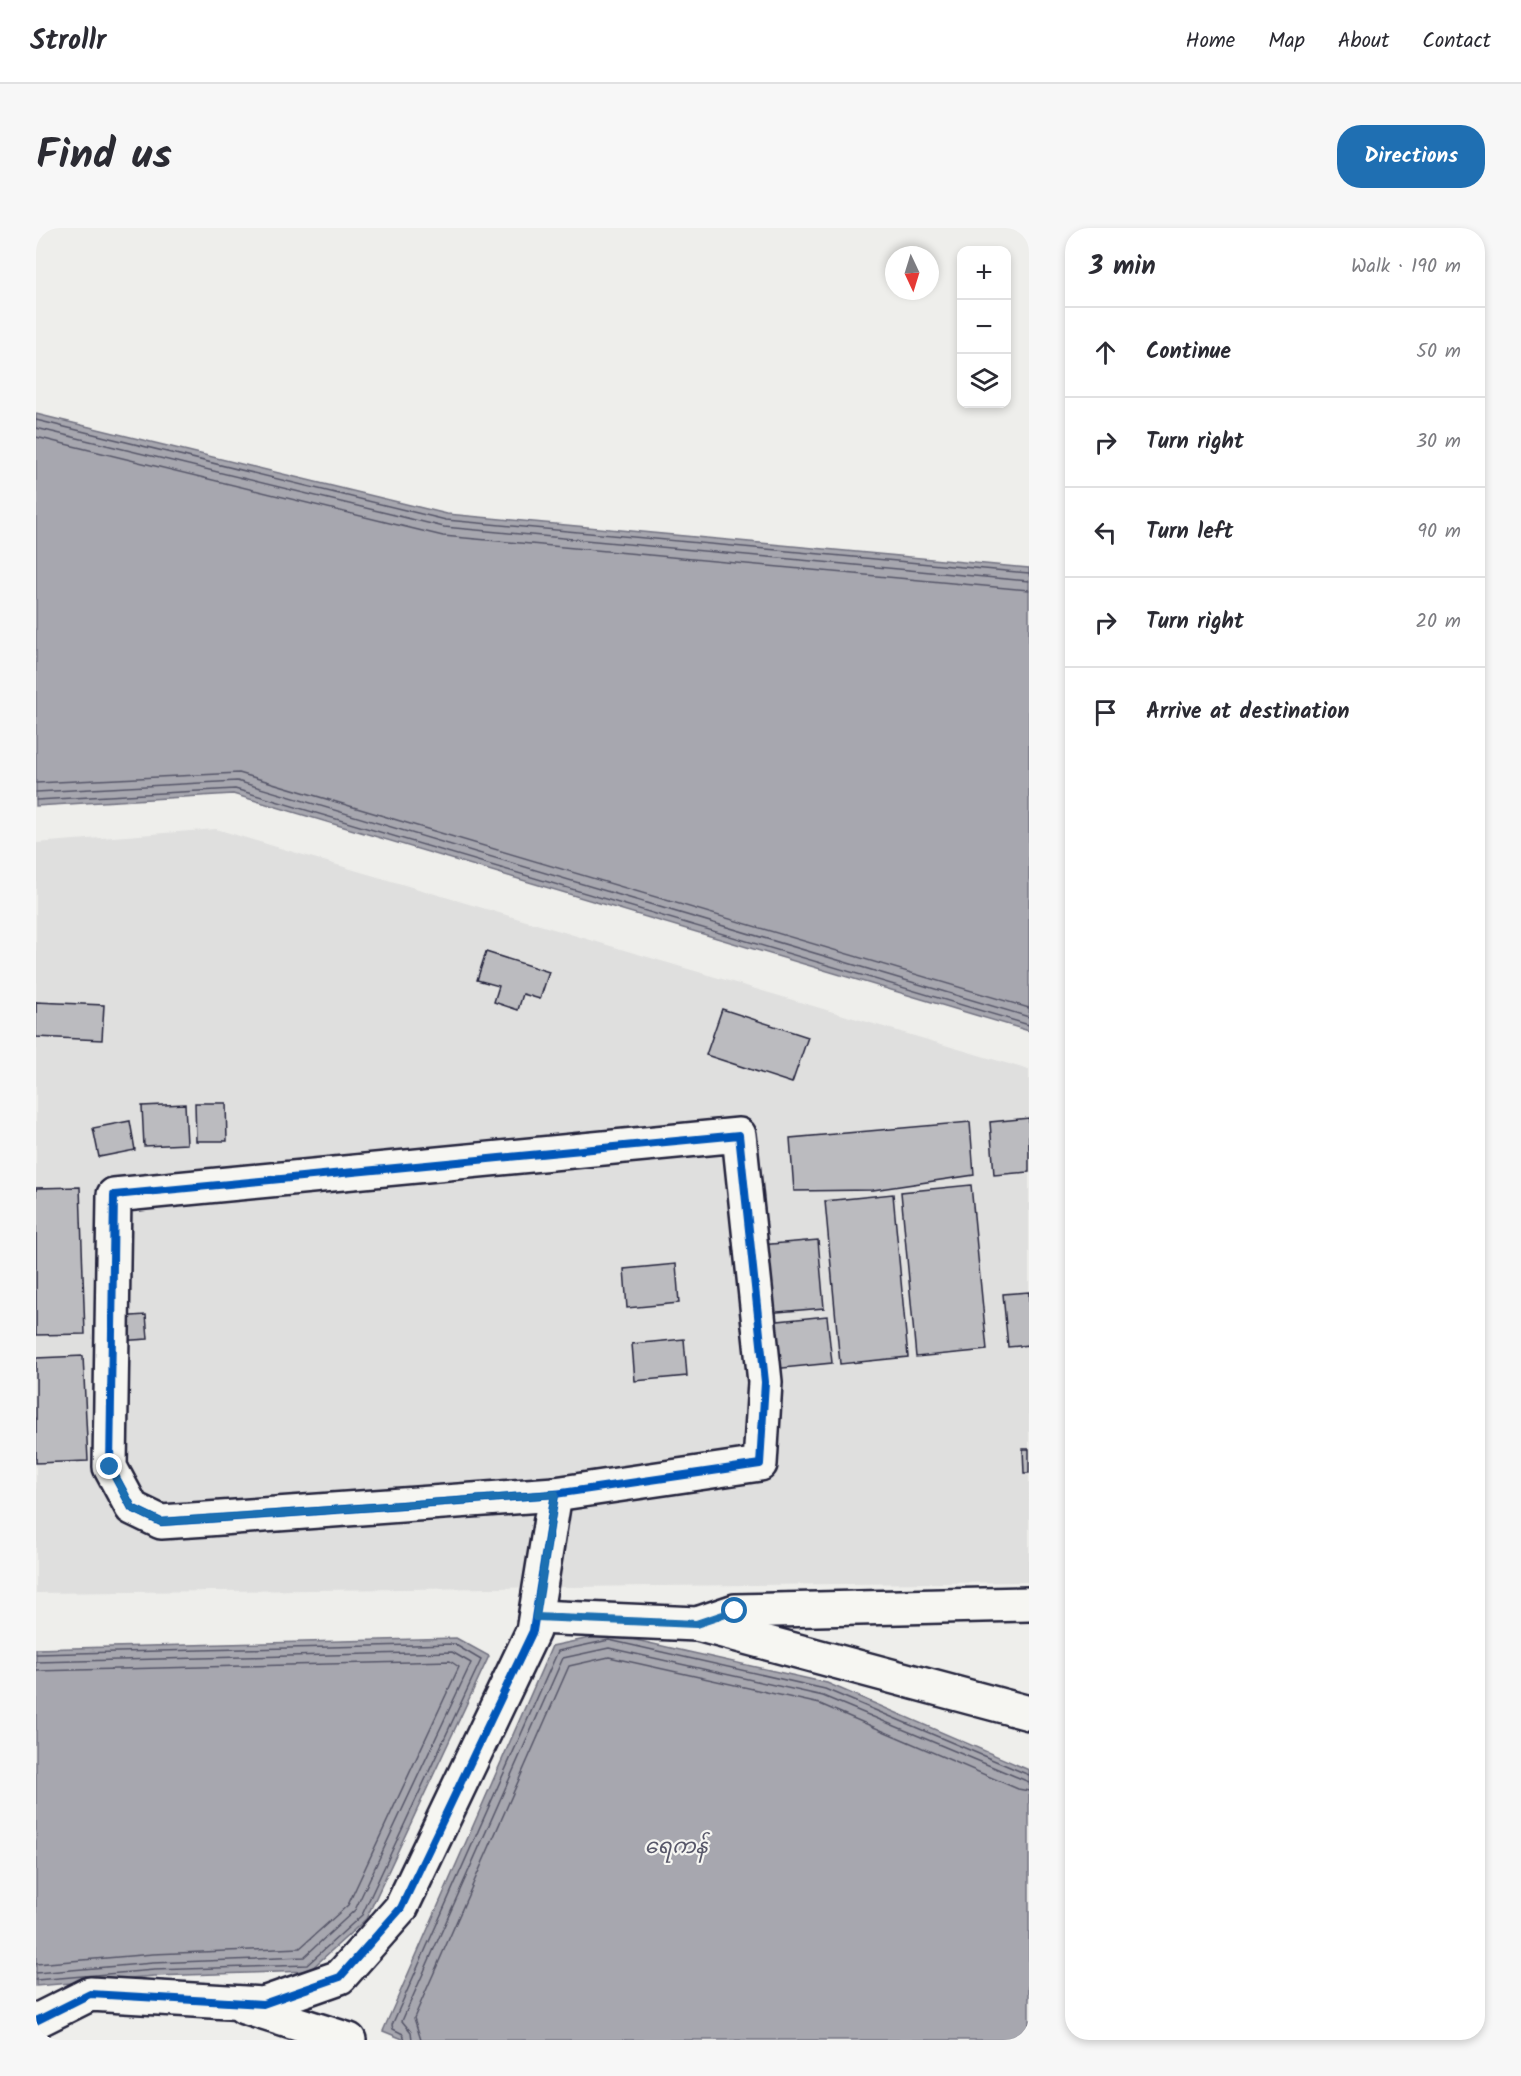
<!DOCTYPE html>
<html lang="en">
<head>
<meta charset="utf-8">
<style>
	body { margin:0; font-family:Kalam,"Noto Sans Myanmar",sans-serif; background:#f7f7f7; color:#2b2b33 }
	.controls { position:absolute; right:18px; top:18px; display:grid; overflow:hidden; border-radius:12px; box-shadow:0 3px 9px #0003 }
	.controls button { width:54px; height:54px; display:grid; place-items:center; padding:0; border:0; border-bottom:2px solid #e1e1e2; background:#fff; color:#2b2b33; font:30px sans-serif }
	.compass { position:absolute; left:849px; top:18px; width:54px; height:54px; border-radius:50%; background:#fff; box-shadow:0 3px 9px #0003; rotate:176deg }
	.stop { position:absolute; width:18px; height:18px; margin:-14px; border:4px solid #1f6fb2; border-radius:50%; background:#fff }
	.stop.end { background:#1f6fb2; border-color:#fff; box-shadow:0 2px 6px #0008 }
	.list { margin:0; padding:0; list-style:none }
	h2 { display:flex; justify-content:space-between; align-items:center; height:78px; margin:0; padding:0 24px; font-size:26px }
	h2 small { font-size:20px; font-weight:400; color:#7c7c81 }
	.list li { display:grid; grid-template-columns:39px 1fr auto; gap:18px; align-items:center; box-sizing:border-box; height:90px; padding:0 24px; border-top:2px solid #e1e1e2 }
	.list b { display:block; font-size:22px; white-space:nowrap }
	.list em { font-size:20px; font-style:normal; color:#7c7c81 }
	.icon { flex:none; width:33px; height:33px; fill:none; stroke:currentColor; stroke-width:2; stroke-linecap:round; stroke-linejoin:round }
	.map { position:relative; flex:none; width:993px; height:1812px; overflow:hidden; border-radius:24px }
	header { display:flex; align-items:center; gap:36px; box-sizing:border-box; height:84px; padding:0 30px; background:#fff; border-bottom:2px solid #e1e1e2 }
	header strong { font-size:28px }
	nav { display:flex; gap:33px; margin-inline-start:auto; font-size:21px }
	.intro { display:flex; align-items:center; justify-content:space-between; box-sizing:border-box; height:144px; padding:0 36px }
	h1 { margin:0; font-size:42px }
	.button { padding:15px 27px; border-radius:24px; background:#1f6fb2; color:#fff; font-size:21px; font-weight:700 }
	main { display:flex; gap:36px; padding:0 36px }
	aside { flex:1; background:#fff; border-radius:24px; box-shadow:0 3px 9px #0003 }
	.map>svg:first-child { display:block }
	.built { fill:#dfdfde }
	.water { fill:#a7a7af; stroke:#727281; stroke-width:1.5 }
	.lines { fill:none; stroke-linecap:round; stroke-linejoin:round }
	.shore { stroke:#575769; stroke-width:1.5 }
	.building { fill:#bbbbbf; stroke:#22223b; stroke-width:1.5 }
	.minor-casing { stroke:#22223b; stroke-width:38 }
	.minor { stroke:#f6f6f2; stroke-width:33 }
	.cycleway-casing { stroke:#f6f6f2; stroke-width:11 }
	.cycleway { stroke:#0057b8; stroke-width:8 }
	.route { stroke:#1f6fb2; stroke-width:8 }
	.labels { text-anchor:middle; dominant-baseline:central; stroke-width:4.5; stroke-linejoin:round; paint-order:stroke }
	.water-label { font-size:21px; font-style:italic; fill:#575769; stroke:#f6f6f2 }
</style>
</head>
<body>
<header>
<strong>Strollr</strong>
<nav><a>Home</a><a>Map</a><a>About</a><a>Contact</a></nav>
</header>
<div class="intro"><h1>Find us</h1><a class="button">Directions</a></div>
<main>
<div class="map">
<svg width="993" height="1812" viewBox="0 0 993 1812">
	<rect width="100%" height="100%" fill="#eeeeeb"/>
	<filter id="ink" filterUnits="userSpaceOnUse"><feTurbulence type="fractalNoise" baseFrequency=".0167" numOctaves="2"/><feDisplacementMap in="SourceGraphic" scale="12" xChannelSelector="R" yChannelSelector="G"/><feConvolveMatrix kernelMatrix="1 2 1 2 8 2 1 2 1" color-interpolation-filters="sRGB"/></filter>
	<g filter="url(#ink)">
		<polygon class="built" points="180,601 993,842 993,1354 0,1365 0,615"/>
		<g class="water">
			<polygon points="0,186 411,286 993,340 993,803 197,566 0,578"/>
			<polygon points="573,1406 791,1455 993,1542 993,1812 369,1812 347,1803 516,1418"/>
			<polygon points="420,1410 453,1428 330,1691 273,1743 118,1748 0,1758 0,1421"/>
		</g>
		<g class="lines">
			<g class="shore">
				<polyline points="0,192 410,292 993,345"/>
				<polyline points="0,200 408,299 993,353"/>
				<polyline points="0,209 407,308 993,362"/>
				<polyline points="0,555 203,545 993,780"/>
				<polyline points="0,564 201,553 993,789"/>
				<polyline points="0,572 199,561 993,797"/>
				<polyline points="0,1426 418,1416 445,1432 326,1687 271,1737 118,1742 0,1752"/>
				<polyline points="0,1434 416,1424 435,1435 319,1682 268,1729 117,1735 0,1745"/>
				<polyline points="0,1443 414,1433 423,1439 312,1677 264,1720 117,1726 0,1736"/>
				<polyline points="369,1812 367,1806 357,1801 356,1797 522,1423 573,1412 789,1461 993,1547"/>
				<polyline points="376,1812 375,1804 366,1793 527,1430 573,1420 787,1468 993,1554"/>
				<polyline points="385,1812 378,1790 533,1438 573,1429 784,1476 982,1561 993,1563"/>
			</g>
		</g>
		<g class="building">
			<polygon points="450,724 513,744 504,771 487,766 482,782 458,774 463,758 441,752"/>
			<polygon points="0,774 68,777 66,812 0,809"/>
			<polygon points="686,781 772,809 756,855 670,827"/>
			<polygon points="159,875 190,875 191,913 160,913"/>
			<polygon points="149,876 151,916 108,918 106,878"/>
			<polygon points="993,890 993,944 958,947 954,894"/>
			<polygon points="94,893 99,922 63,929 57,900"/>
			<polygon points="934,894 938,947 837,962 758,963 754,910"/>
			<polygon points="935,957 951,1122 880,1129 865,964"/>
			<polygon points="44,959 49,1106 0,1107 0,960"/>
			<polygon points="857,966 872,1129 804,1136 789,973"/>
			<polygon points="782,1012 788,1080 730,1085 724,1017"/>
			<polygon points="640,1036 643,1075 591,1080 588,1041"/>
			<polygon points="993,1064 993,1117 972,1119 967,1066"/>
			<polygon points="110,1087 112,1111 82,1113 81,1089"/>
			<polygon points="791,1088 796,1135 737,1141 732,1094"/>
			<polygon points="648,1111 651,1148 599,1153 596,1116"/>
			<polygon points="47,1128 52,1233 0,1235 0,1130"/>
			<polygon points="987,1221 993,1221 993,1245 988,1245"/>
		</g>
		<g class="lines">
			<defs>
				<g id="minor">
					<polygon points="703,907 729,1154 724,1236 519,1266 171,1291 125,1294 96,1280 74,1239 78,967"/>
					<polyline points="500,1389 661,1396 699,1383 993,1376"/>
					<polyline points="661,1396 993,1485"/>
					<polyline points="208,1779 313,1812"/>
					<polyline points="0,1793 54,1766 227,1776 304,1749 365,1680 497,1403 519,1266"/>
				</g>
			</defs>
			<use href="#minor" class="minor-casing"/>
			<use href="#minor" class="minor"/>
			<defs>
				<g id="cycleway">
					<polygon points="703,907 729,1154 724,1236 519,1266 171,1291 125,1294 96,1280 74,1239 78,967"/>
					<polyline points="0,1793 54,1766 227,1776 304,1749 365,1680 497,1403 519,1266"/>
				</g>
			</defs>
			<use href="#cycleway" class="cycleway-casing"/>
			<use href="#cycleway" class="cycleway"/>
		</g>
	</g>
	<g class="lines" filter="url(#ink)">
		<polyline class="route" points="74,1239 96,1280 125,1294 519,1266 500,1389 660,1396 699,1383"/>
	</g>
	<g class="labels">
		<g class="water-label">
			<text x="640" y="1619">ရေကန်</text>
		</g>
	</g>
</svg>
<div class="controls">
<button>+</button>
<button>−</button>
<button><svg class="icon" aria-label="layers" viewBox="0 0 24 24"><path d="M12 4l9 5-9 5-9-5zM3 14l9 5 9-5"/></svg></button>
</div>
<svg class="compass" viewBox="-18 -18 36 36"><path d="M0-13l5 13h-10z" fill="#e53935"/><path d="M0 13l5-13h-10z" fill="#7c7c81"/></svg>
<div class="stop" style="left:699px;top:1383px"></div>
<div class="stop end" style="left:74px;top:1239px"></div>
</div>
<aside>
<h2>3 min<small>Walk · 190 m</small></h2>
<ul class="list">
<li><svg class="icon" aria-label="ahead" viewBox="0 0 24 24"><path d="M12 20V5M6 11l6-6 6 6"/></svg><div><b>Continue</b></div><em>50 m</em></li>
<li><svg class="icon" aria-label="right" viewBox="0 0 24 24"><path d="M7 20v-9h11M14 6l5 5-5 5"/></svg><div><b>Turn right</b></div><em>30 m</em></li>
<li><svg class="icon" aria-label="left" viewBox="0 0 24 24"><path d="M17 20v-9H6M10 6l-5 5 5 5"/></svg><div><b>Turn left</b></div><em>90 m</em></li>
<li><svg class="icon" aria-label="right" viewBox="0 0 24 24"><path d="M7 20v-9h11M14 6l5 5-5 5"/></svg><div><b>Turn right</b></div><em>20 m</em></li>
<li><svg class="icon" aria-label="arrive" viewBox="0 0 24 24"><path d="M6 21V4h12l-3 4 3 4H6"/></svg><div><b>Arrive at destination</b></div></li>
</ul>
</aside>
</main>
</body>
</html>
